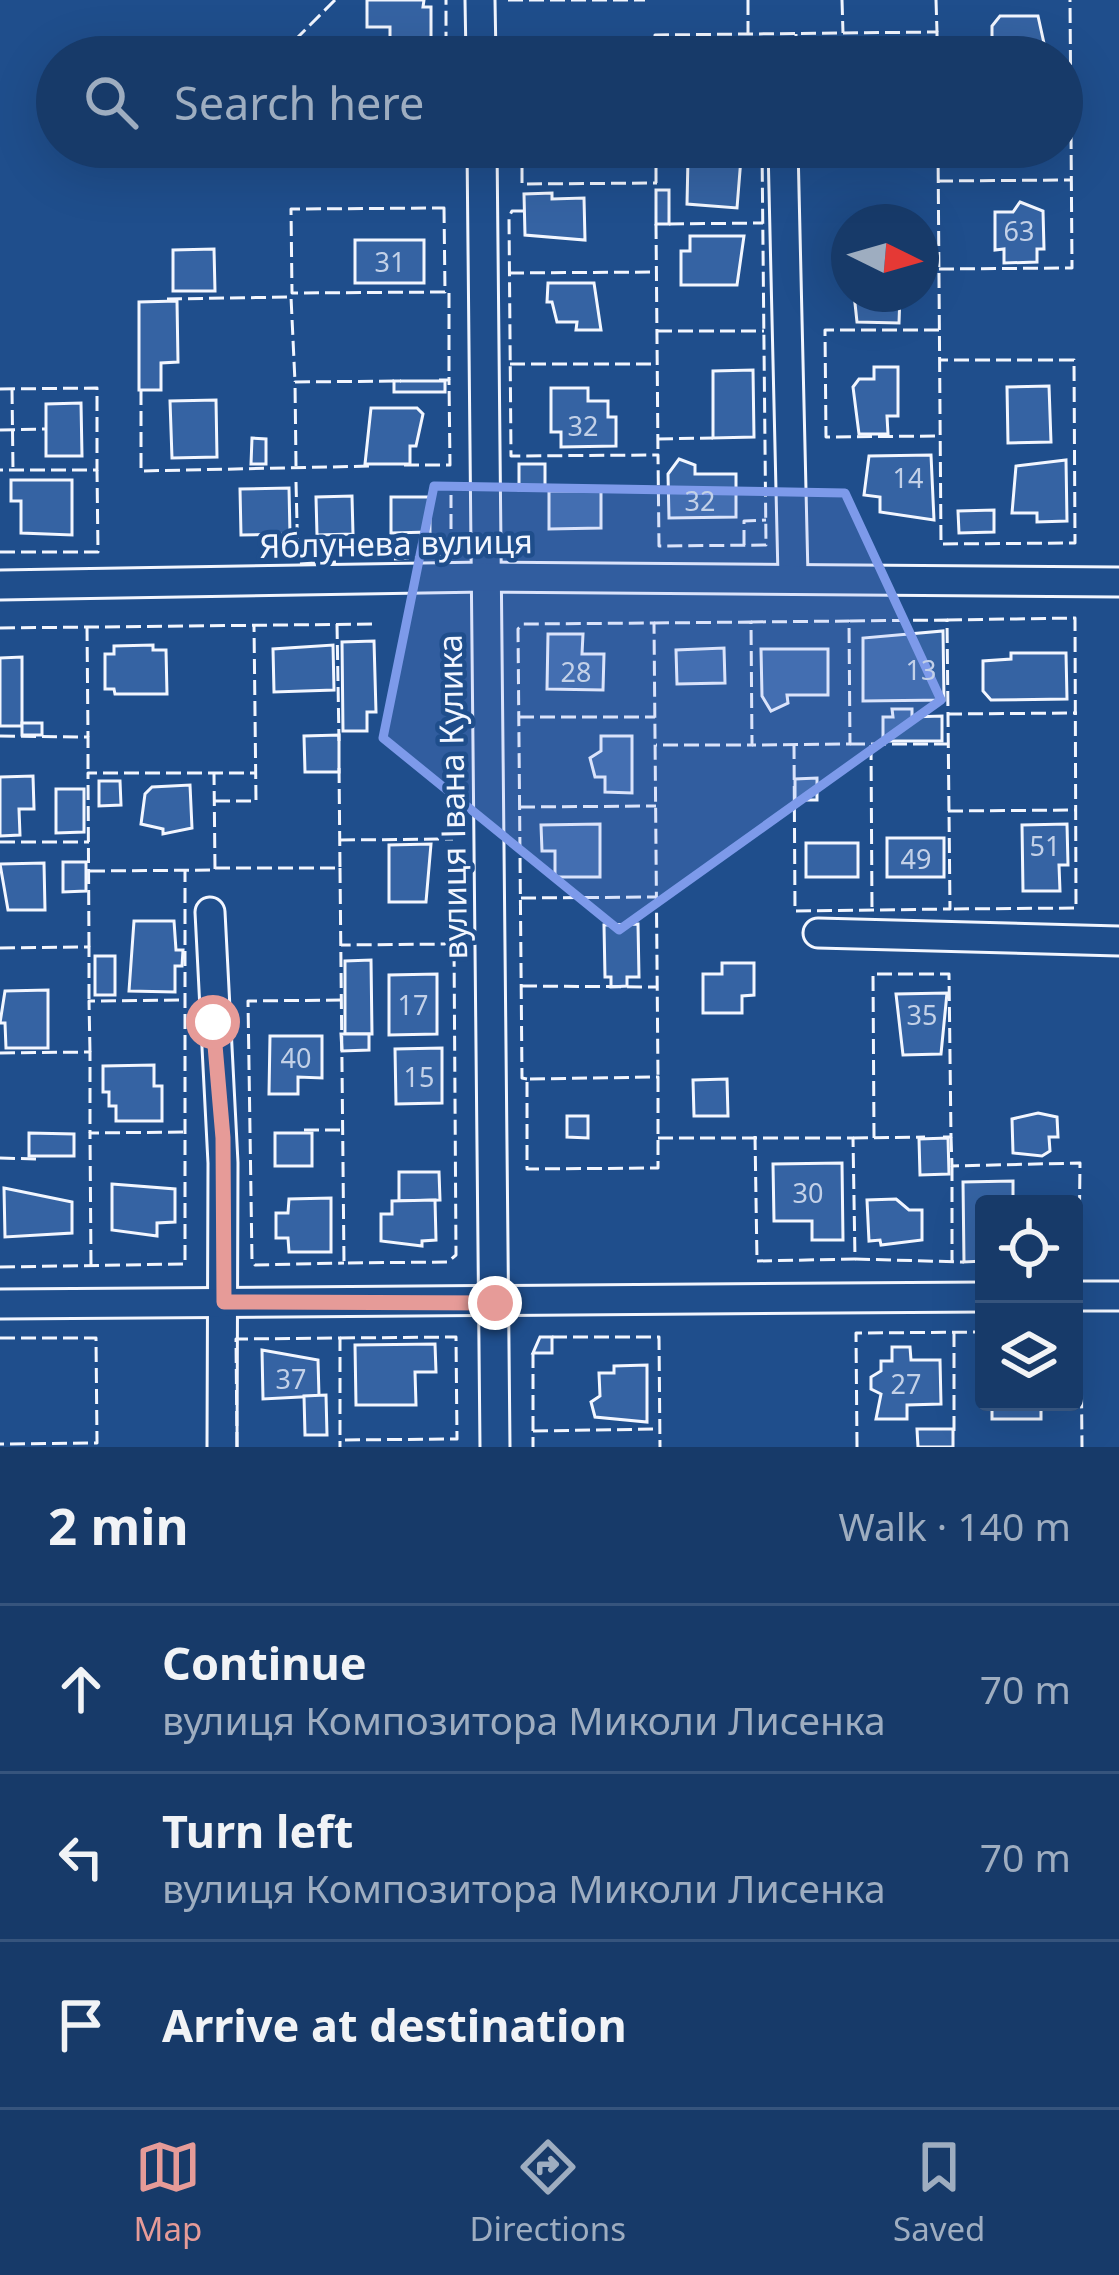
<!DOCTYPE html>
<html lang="en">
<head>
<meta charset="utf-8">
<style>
	body { margin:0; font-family:"Noto Sans",sans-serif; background:#20416f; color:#f1f3f6 }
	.controls { position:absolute; right:36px; bottom:36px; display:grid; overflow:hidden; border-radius:12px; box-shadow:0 12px 48px #0002 }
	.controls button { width:108px; height:108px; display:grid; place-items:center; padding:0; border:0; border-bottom:3px solid #36547d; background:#173a69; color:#f1f3f6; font:60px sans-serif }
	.compass { position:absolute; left:831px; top:204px; width:108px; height:108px; border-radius:50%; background:#173a69; box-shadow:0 12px 48px #0002; rotate:95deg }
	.stop { position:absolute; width:36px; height:36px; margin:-27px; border:9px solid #e69b98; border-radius:50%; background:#fff }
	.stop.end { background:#e69b98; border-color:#fff; box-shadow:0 3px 12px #0008 }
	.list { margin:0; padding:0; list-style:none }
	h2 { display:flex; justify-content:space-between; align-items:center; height:156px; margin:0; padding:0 48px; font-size:51px }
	h2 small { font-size:39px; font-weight:400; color:#9eadc0 }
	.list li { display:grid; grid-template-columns:78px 1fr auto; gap:36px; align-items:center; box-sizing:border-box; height:168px; padding:0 48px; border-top:3px solid #36547d }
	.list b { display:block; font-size:45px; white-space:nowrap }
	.list p { margin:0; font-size:39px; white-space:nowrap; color:#9eadc0 }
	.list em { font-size:39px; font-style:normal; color:#9eadc0 }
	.icon { flex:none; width:66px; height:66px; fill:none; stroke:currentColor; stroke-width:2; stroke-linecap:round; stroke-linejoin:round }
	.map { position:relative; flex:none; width:1119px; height:1447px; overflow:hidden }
	.search { position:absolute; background:#173a69; box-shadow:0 12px 48px #0002; left:36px; right:36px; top:36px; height:132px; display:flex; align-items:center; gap:30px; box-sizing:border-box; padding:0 42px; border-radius:66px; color:#9eadc0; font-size:45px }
	.sheet { height:660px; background:#173a69 }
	nav { display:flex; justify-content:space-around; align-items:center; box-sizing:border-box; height:168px; border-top:3px solid #36547d; background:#173a69; font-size:33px; color:#9eadc0 }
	nav a { display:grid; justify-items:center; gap:6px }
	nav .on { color:#e69b98 }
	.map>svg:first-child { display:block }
	.building { fill:#3563a3; stroke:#f2f6ff; stroke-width:3 }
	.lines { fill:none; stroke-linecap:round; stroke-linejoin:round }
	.minor-casing { stroke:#f2f6ff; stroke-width:33 }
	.minor { stroke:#1f4e8c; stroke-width:27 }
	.fence { stroke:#f2f6ff; stroke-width:3; stroke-dasharray:15 6; stroke-linecap:butt }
	.route { stroke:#e69b98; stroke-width:15 }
	.marked { fill:#7d9aea; fill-opacity:0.2; stroke:#7d9aea; stroke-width:9; stroke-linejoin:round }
	.labels { text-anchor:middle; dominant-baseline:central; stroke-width:9; stroke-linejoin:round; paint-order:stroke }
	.number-label { font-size:27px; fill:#c3d1e8 }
	.street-label { font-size:33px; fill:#f2f6ff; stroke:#1f4e8c }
</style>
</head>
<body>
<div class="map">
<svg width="1119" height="1447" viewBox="0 0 1119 1447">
	<rect width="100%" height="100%" fill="#1f4e8c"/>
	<g class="building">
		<polygon points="367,0 424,0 423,7 431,7 431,39 390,39 390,27 367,27"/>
		<polygon points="1000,16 1038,16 1047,57 992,57 992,26"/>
		<polygon points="717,40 788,48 788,57 687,57 687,47 711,47"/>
		<rect x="550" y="147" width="55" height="14"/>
		<polygon points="688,158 741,158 737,208 687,204"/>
		<rect x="656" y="190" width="13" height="34"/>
		<polygon points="552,193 552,199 584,198 585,240 525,235 524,194"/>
		<polygon points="1020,202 1043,211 1044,249 1037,249 1037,262 1004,263 1004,249 995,250 995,212 1013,212"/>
		<polygon points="690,236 744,236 737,285 681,285 681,251 690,251"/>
		<rect x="355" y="240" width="69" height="43"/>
		<polygon points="214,249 215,291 173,291 173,250"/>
		<polygon points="548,283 594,283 601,330 576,330 577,322 557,322 552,302 547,302"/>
		<polygon points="854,294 900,294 899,323 857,322"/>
		<polygon points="177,301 178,362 161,363 161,390 139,390 139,302"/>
		<polygon points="874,367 898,367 898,416 887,416 888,434 859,434 853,387 859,379 874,379"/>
		<polygon points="753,370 754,437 713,438 713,371"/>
		<rect x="394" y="381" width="51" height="11"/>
		<polygon points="1049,386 1051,442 1008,443 1007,387"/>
		<polygon points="551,388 588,388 588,401 608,401 608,417 616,417 616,446 561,447 561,432 551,432"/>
		<polygon points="216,400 217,457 172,458 170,401"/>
		<polygon points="81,403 82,456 46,456 46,404"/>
		<polygon points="371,408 417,408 423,414 416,446 410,446 410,464 365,464"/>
		<polygon points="252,438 266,439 266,464 251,464"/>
		<polygon points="931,455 934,520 880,512 880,497 864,495 869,456"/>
		<polygon points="679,459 695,465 695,474 736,474 736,517 669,518 668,474"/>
		<polygon points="1066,460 1067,521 1037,522 1037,513 1012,513 1016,466"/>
		<polygon points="519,464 545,464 545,486 519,490"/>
		<polygon points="11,480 72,480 72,535 21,533 21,501 11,501"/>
		<polygon points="289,488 290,534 241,535 240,489"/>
		<polygon points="549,491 601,491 601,528 549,529"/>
		<polygon points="352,496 353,534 317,535 316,497"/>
		<polygon points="391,497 430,497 430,532 391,533"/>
		<polygon points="994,510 994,532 959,533 958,511"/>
		<polygon points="943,631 944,700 863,701 863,638"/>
		<polygon points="548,634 583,634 582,654 604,654 603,690 547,689"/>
		<polygon points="374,641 376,712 367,712 367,731 343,731 342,642"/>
		<polygon points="153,645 153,650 166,650 167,694 115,694 114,689 105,689 105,654 114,654 114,646"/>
		<polygon points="333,645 334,690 274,692 273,649"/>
		<polygon points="724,648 725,683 677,684 676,650"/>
		<polygon points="761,649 828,649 828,695 787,695 788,703 771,711 762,696"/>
		<polygon points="1011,653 1066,653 1067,699 991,700 983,691 983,661 1011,659"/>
		<polygon points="22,657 22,726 0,726 0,658"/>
		<polygon points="892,709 912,709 912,717 942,716 942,741 883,741 883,717 893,717"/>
		<rect x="22" y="723" width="20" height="12"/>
		<polygon points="339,735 339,772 305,772 304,736"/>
		<polygon points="601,736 632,736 632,793 605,792 605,777 595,777 590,758 601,751"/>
		<polygon points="33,776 34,809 19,809 20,835 0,836 0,777"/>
		<polygon points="817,778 817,800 795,800 795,779"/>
		<polygon points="99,781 120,781 121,805 99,806"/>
		<polygon points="190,785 192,828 163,834 163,829 141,824 145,794 152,787"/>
		<polygon points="56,789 84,789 84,832 56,833"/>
		<polygon points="600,824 600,877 555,877 555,851 542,851 541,825"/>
		<polygon points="1067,824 1068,865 1059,865 1060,891 1023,891 1022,825"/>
		<rect x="887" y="838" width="57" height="39"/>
		<rect x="806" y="843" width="52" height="34"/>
		<polygon points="431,844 426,902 389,902 389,845"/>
		<polygon points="63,862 86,862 86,891 63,892"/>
		<polygon points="44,863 45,910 8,910 0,864"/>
		<polygon points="134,921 174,921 176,950 183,950 182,966 175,966 175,992 129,991"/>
		<polygon points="638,924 639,977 627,977 627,986 611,987 611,977 605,977 604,925"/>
		<rect x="95" y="956" width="20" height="39"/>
		<polygon points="371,960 372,1034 345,1034 345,961"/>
		<polygon points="722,963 754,963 754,995 742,996 742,1013 703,1013 703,974 722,974"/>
		<polygon points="437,974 437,1034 389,1035 389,975"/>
		<polygon points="48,990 48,1048 6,1048 5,1023 0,1023 5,991"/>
		<polygon points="947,993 941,1054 903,1055 896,994"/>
		<polygon points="341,1034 369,1034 369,1050 342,1051"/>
		<polygon points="270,1036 322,1036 322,1078 298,1077 298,1094 269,1094"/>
		<polygon points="442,1048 442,1103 396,1104 395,1049"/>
		<polygon points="154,1065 154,1086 162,1086 162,1121 116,1121 116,1106 109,1106 109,1092 103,1092 103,1066"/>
		<polygon points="727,1079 728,1116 694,1116 693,1080"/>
		<polygon points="1038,1113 1057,1117 1058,1137 1049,1137 1050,1151 1042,1156 1013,1153 1012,1119"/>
		<polygon points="567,1116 588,1116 588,1138 567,1137"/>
		<polygon points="29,1133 74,1134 74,1156 29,1156"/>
		<rect x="275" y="1133" width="37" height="33"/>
		<polygon points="948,1138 949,1174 920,1175 919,1139"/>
		<polygon points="842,1163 843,1240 812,1240 812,1221 774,1221 773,1164"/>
		<polygon points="399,1172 439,1172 440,1200 399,1201"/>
		<polygon points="1013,1181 1013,1204 984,1204 984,1261 964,1262 963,1182"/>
		<polygon points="112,1184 175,1189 175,1222 157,1223 157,1236 112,1230"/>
		<polygon points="4,1188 72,1202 72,1233 5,1237"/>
		<polygon points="331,1198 331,1252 289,1252 288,1238 276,1238 276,1213 288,1213 289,1199"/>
		<polygon points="896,1199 909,1210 922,1210 922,1240 881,1245 880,1240 869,1241 867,1200"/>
		<polygon points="435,1200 436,1240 422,1241 422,1246 381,1241 381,1214 392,1214 392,1201"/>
		<polygon points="540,1337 552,1337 552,1353 533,1353"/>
		<polygon points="435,1344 436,1372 415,1372 416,1405 356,1405 355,1345"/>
		<polygon points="892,1347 910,1347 911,1360 940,1360 941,1404 907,1405 907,1419 876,1419 881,1394 871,1389 871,1377 881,1371 881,1361 892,1361"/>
		<polygon points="262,1350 318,1360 319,1396 263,1399"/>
		<polygon points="647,1365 647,1422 595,1417 591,1402 600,1396 599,1373 614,1373 614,1366"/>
		<polygon points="326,1395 327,1435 305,1435 304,1396"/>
		<rect x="992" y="1402" width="49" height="17"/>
		<polygon points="917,1429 953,1429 953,1447 918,1447"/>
	</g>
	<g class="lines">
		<defs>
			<g id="minor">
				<polyline points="480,0 481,57"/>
				<polyline points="482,147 495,1447"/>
				<polyline points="783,147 793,576"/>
				<polyline points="0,585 485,577 1119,582"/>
				<polyline points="210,912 223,1163 222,1447"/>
				<polyline points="818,933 1119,941"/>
				<polyline points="1074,1296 1119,1296"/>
				<polyline points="0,1304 984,1297"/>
			</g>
		</defs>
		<use href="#minor" class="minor-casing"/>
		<use href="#minor" class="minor"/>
		<g class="fence">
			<polyline points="335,0 292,43 446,42 446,0"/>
			<polyline points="508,0 645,0"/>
			<polyline points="748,0 748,34"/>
			<polyline points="842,0 843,33"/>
			<polyline points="936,0 937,32"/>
			<polyline points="796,34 796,57"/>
			<polyline points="655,57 655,35 937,32 937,57"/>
			<polyline points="522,147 522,184 657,183"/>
			<polyline points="656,147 656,189"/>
			<polyline points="938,147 941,544 1075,543 1074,360 940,360"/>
			<polyline points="938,181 1071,180"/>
			<polygon points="444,208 445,292 292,293 291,209"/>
			<polyline points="524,211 512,211 509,217 511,456 658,455 659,546 766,545 762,147"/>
			<polyline points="656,224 658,455"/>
			<polyline points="669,224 763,223"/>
			<polyline points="939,269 1072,268 1070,0"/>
			<polyline points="509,273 657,272"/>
			<polyline points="449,293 449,380"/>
			<polyline points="167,299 291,297 295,382"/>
			<polyline points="939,330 825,330 826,437 940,436"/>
			<polyline points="657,331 764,331"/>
			<polyline points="510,364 657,364"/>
			<polyline points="0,389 97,388 97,470 0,470"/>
			<polyline points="12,389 13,470"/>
			<polyline points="141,390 141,471 374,466"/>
			<polyline points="0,430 45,429"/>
			<polyline points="658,439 713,438"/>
			<polyline points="404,465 450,465 449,380 437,380"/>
			<polyline points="296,466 295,382 401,381"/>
			<polyline points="296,482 298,564 336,562"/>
			<polyline points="744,545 744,521 766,520"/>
			<polyline points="0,552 98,552 97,470"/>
			<polyline points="394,559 451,556 451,495"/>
			<polyline points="947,620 1075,618 1076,908 950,909"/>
			<polyline points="751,622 849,621 850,744 752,745"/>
			<polyline points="654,623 751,622 752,745 656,745"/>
			<polyline points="337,624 339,741"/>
			<polyline points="87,626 88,737"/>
			<polyline points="0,628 375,624"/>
			<polyline points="947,714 1077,713"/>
			<polyline points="519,717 655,717"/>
			<polyline points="0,736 88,737 88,773"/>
			<polyline points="794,744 795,911 950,909 947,620 849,621"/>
			<polyline points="850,744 947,744"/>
			<polyline points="871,745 872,910"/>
			<polyline points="215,801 256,801 254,625"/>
			<polyline points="520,807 656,806"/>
			<polyline points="948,811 1077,810"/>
			<polyline points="340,840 453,839"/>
			<polyline points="0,842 89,842"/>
			<polyline points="215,868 340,868 339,765"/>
			<polyline points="340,868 344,1263 448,1262 456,1255 454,944 341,945"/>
			<polyline points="90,871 215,870 214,773"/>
			<polyline points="521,898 657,897"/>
			<polyline points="89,947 88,773 256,773"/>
			<polyline points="0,948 89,947 89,1001"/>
			<polyline points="522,986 657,987"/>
			<polyline points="341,1000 248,1001 252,1260 255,1265 344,1263"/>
			<polyline points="90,1052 89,1001 185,1000"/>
			<polyline points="0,1053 90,1052 90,1133"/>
			<polygon points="658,1077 658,1168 527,1169 527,1079"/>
			<polyline points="527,1079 522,1078 518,629 523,624 654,623 658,1077"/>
			<polyline points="304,1130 342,1130"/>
			<polyline points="951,1137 952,1166 1080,1163 1079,1251 1074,1257"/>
			<polyline points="658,1138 853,1138 855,1259 757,1261 755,1136"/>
			<polyline points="853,1138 925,1137"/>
			<polyline points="874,1138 873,974 949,974 951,1137 943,1137"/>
			<polyline points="0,1158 37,1159"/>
			<polyline points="952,1166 952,1262"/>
			<polyline points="855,1259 964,1262"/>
			<polyline points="91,1265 90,1133 184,1132"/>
			<polyline points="0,1267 185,1264 185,871"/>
			<polyline points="954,1332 954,1434"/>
			<polyline points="1074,1333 1081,1341 1082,1447"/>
			<polyline points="552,1337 659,1337 660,1447"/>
			<polyline points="0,1338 96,1338 97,1443 0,1444"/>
			<polyline points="340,1338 456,1337 457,1439 340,1440"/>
			<polyline points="533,1353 533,1447"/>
			<polyline points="533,1431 660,1429"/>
			<polyline points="237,1447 236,1339 340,1338 340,1447"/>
			<polyline points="857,1447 856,1333 984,1332"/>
		</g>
	</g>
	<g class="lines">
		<polyline class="route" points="213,1022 223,1138 224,1302 495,1303"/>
	</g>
	<path class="marked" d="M434,486L845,493L941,700L619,930L383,738Z"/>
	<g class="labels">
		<g class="number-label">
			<text x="1019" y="230">63</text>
			<text x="390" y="261">31</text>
			<text x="583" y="425">32</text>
			<text x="908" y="477">14</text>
			<text x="700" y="500">32</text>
			<text x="921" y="669">13</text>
			<text x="576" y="671">28</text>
			<text x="1045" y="845">51</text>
			<text x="916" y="858">49</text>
			<text x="413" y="1004">17</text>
			<text x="922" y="1014">35</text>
			<text x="296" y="1057">40</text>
			<text x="419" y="1076">15</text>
			<text x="808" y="1192">30</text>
			<text x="291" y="1378">37</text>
			<text x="906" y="1383">27</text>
		</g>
		<g class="street-label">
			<text transform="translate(396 543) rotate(-1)">Яблунева вулиця</text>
			<text transform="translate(452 797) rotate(-91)">вулиця Івана Кулика</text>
		</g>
	</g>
</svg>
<div class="controls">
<button><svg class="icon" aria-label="locate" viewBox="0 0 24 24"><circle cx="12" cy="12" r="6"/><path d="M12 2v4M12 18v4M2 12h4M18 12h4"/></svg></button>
<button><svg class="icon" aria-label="layers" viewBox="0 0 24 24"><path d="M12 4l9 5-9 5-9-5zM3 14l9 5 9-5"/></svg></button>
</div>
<svg class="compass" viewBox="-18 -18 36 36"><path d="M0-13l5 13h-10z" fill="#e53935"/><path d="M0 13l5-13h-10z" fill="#9eadc0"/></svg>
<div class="stop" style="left:213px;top:1022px"></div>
<div class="stop end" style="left:495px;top:1303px"></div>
<div class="search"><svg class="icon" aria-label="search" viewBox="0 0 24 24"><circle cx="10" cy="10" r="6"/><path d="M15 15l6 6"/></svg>Search here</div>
</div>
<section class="sheet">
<h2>2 min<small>Walk · 140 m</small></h2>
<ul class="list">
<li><svg class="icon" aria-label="ahead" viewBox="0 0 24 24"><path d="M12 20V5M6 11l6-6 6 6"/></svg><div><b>Continue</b><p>вулиця Композитора Миколи Лисенка</p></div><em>70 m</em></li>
<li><svg class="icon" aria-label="left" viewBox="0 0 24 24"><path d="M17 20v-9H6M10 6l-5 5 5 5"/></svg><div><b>Turn left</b><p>вулиця Композитора Миколи Лисенка</p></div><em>70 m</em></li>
<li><svg class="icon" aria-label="arrive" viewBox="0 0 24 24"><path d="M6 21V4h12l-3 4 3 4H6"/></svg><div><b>Arrive at destination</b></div></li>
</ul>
</section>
<nav>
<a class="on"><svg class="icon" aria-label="map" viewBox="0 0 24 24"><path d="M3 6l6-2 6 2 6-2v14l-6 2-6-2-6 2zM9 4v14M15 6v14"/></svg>Map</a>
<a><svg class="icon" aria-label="directions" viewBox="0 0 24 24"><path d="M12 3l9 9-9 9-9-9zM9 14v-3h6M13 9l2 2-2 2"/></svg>Directions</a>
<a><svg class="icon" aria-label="saved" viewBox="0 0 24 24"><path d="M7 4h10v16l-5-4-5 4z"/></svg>Saved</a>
</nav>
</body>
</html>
